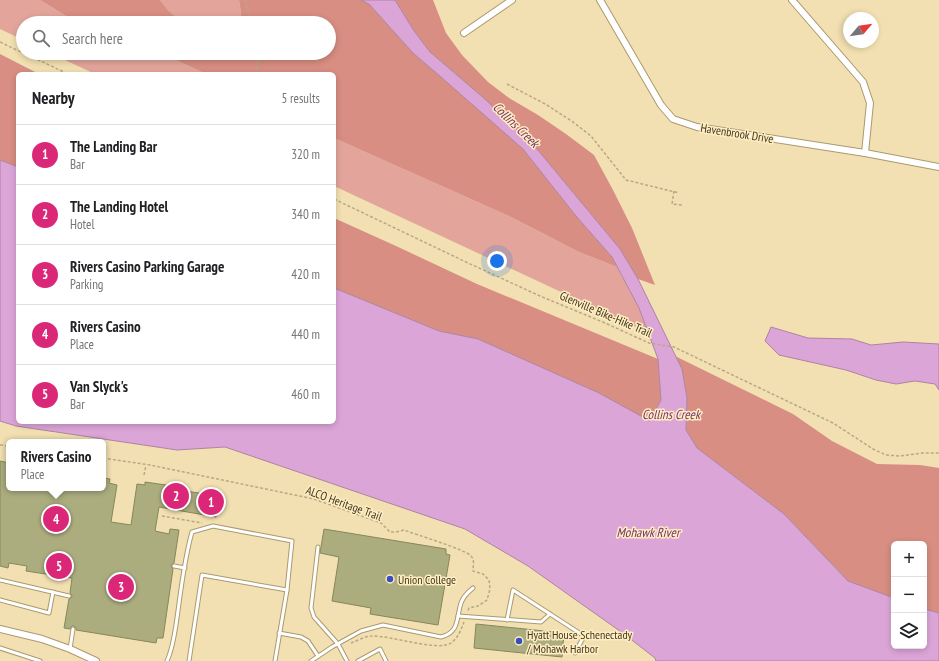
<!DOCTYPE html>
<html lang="en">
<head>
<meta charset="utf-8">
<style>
	body { margin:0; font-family:"PT Sans Narrow",sans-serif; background:#f2f2f2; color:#202124 }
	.controls { position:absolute; right:12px; bottom:12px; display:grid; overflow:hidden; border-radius:6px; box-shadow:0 2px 6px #0003 }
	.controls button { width:36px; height:36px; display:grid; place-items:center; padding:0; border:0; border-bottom:1px solid #e0e0e0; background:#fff; color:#202124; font:20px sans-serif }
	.compass { position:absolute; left:843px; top:12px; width:36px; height:36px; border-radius:50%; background:#fff; box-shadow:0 2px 6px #0003; rotate:61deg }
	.you { position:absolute; left:497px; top:261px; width:14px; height:14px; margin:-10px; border:3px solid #fff; border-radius:50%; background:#1a73e8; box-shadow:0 0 0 6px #1a73e833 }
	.badge { display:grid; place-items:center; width:26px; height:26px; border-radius:50%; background:#db2777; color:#fff; font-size:13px; font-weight:700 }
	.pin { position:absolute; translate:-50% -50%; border:2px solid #fff; box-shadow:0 1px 4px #0006 }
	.popup { position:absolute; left:6px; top:439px; width:100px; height:52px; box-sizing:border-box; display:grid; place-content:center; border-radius:6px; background:#fff; filter:drop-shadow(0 1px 3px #0005); font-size:13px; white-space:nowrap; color:#757577 }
	.popup b { font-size:15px; color:#202124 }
	.popup::after { content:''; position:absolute; left:50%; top:100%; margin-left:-8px; border:8px solid transparent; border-top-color:#fff }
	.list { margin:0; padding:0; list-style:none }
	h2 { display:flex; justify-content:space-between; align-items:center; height:52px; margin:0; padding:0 16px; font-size:17px }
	h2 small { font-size:13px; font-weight:400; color:#757577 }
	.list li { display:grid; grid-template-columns:26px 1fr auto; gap:12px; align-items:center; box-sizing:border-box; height:60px; padding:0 16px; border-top:1px solid #e0e0e0 }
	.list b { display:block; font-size:15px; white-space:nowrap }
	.list p { margin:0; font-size:13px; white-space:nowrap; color:#757577 }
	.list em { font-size:13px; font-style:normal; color:#757577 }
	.icon { flex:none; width:22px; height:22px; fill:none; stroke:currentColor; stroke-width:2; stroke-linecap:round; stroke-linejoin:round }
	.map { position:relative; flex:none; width:939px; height:661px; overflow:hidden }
	.search { position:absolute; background:#fff; box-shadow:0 2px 6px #0003; left:16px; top:16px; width:320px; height:44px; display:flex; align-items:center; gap:10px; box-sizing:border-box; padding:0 14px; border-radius:22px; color:#757577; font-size:15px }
	.panel { position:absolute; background:#fff; box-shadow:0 2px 6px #0003; left:16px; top:72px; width:320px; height:352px; border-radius:6px }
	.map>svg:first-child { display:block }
	.green { fill:#e3a59b }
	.forest { fill:#d88e82 }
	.water { fill:#dca5d8; stroke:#ad84a2 }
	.building { fill:#acad7f; stroke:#86875a }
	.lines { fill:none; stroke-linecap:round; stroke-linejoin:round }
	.lane-casing { stroke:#ab9a6e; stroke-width:5 }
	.street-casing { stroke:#ab9a6e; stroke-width:8 }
	.path { stroke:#b8a984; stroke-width:1.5; stroke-dasharray:3 2; stroke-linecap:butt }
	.lane { stroke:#fff; stroke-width:3 }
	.street { stroke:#fff; stroke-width:6 }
	.poi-dot { fill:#364ec0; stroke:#ffedbf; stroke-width:1.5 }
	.labels { text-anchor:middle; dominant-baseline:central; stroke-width:3; stroke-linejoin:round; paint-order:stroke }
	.street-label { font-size:12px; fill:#3f3825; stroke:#ffedbf }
	.poi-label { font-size:12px; fill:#3f3825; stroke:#ffedbf; text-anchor:start }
	.water-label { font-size:13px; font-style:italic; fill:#743371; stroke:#ffedbf }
</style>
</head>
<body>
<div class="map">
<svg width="939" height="661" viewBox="0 0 939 661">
	<rect width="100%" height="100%" fill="#f2e0b2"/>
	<g class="green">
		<polygon points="0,0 40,0 66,16 85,23 23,23 23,40 0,29"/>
		<polygon points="160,0 239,0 240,6 242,23 182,23 168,10"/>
		<polygon points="50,53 161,53 206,74 95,74"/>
		<polygon points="334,138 511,217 579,252 617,267 639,308 649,333 334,186"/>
	</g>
	<g class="forest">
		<polygon points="40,0 160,0 168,10 182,23 85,23 66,16"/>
		<polygon points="239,0 361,0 369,4 413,53 441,77 523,149 576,216 612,257 617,267 579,252 511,217 334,138 334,74 206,74 161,53 329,53 329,23 242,23 240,6"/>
		<polygon points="395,0 433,0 446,33 462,55 488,82 509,98 538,115 566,134 594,155 613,190 632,228 655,285 638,279 620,249 537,149 486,100 430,52 414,31"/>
		<polygon points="0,54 39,74 18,74 18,167 0,160"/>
		<polygon points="334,218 396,246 477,284 658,359 661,400 650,421 599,393 478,339 439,331 334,288"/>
		<polygon points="675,356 793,414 832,441 877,464 920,465 939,468 939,613 924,609 924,544 894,544 894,598 848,581 784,514 697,448 686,430 687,398 682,369"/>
	</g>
	<g class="water">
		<polygon points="361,0 395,0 414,31 430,52 486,100 537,149 620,249 638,279 682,369 687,398 686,430 697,448 784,514 848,581 894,598 894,646 924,646 924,609 939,613 939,661 656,661 655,658 624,634 528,566 465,529 225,447 177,450 16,426 0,421 0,160 18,167 18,422 334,422 334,288 439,331 478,339 599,393 650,421 661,400 658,359 639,308 612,257 576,216 523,149 441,77 413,53 369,4"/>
		<polygon points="771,327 808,338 852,339 871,345 903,342 939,344 939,390 935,384 915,381 896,384 876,380 846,370 779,355 765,341"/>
	</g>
	<g class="building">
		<polygon points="0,461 9,463 9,488 103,488 103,478 110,479 109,483 117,485 111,522 131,525 137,484 145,485 145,482 166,485 165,488 219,496 216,517 159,507 155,531 169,534 170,529 179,530 174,563 172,564 171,566 173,569 163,638 157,638 156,643 76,630 76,628 74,626 72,626 70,629 64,628 69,599 71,598 72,596 71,594 70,593 72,578 26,571 27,566 9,563 8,568 0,566"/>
		<polygon points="324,529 446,549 446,554 450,555 438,625 370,614 371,608 332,601 339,557 320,553"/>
		<polygon points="476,624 564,633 562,657 474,648"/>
	</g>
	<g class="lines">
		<defs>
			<g id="lane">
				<polyline points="318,547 311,608 314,617 338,644 347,661"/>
				<polyline points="174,566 185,568"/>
				<polyline points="0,580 69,596"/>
				<polyline points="0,600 49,613 53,592"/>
				<polyline points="458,616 541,622 550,614"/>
				<polyline points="507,620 513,590 584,636 575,653"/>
				<polyline points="279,633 301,637 308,641 318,656"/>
				<polyline points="0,648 40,661"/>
				<polyline points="70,649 73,629"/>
				<path d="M167,661C173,648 175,632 177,618C181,590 184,560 192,532L213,526L292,541L287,590L275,661"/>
				<polyline points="189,661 202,575 287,590"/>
				<path d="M311,661L332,647L361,631L383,625L441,637C460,632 456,618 461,603C463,597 468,592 473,588"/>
				<polyline points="358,661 380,649 386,661"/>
			</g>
			<g id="street">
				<polyline points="600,0 661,105 673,119 697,127 865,153 939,167"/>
				<polyline points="792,0 863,82 870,103 865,153"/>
				<polyline points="464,33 512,0"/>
				<polyline points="0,629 42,639 70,649 96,661"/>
			</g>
		</defs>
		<use href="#lane" class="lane-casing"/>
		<use href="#street" class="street-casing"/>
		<g class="path">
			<polyline points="245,0 252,23"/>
			<polyline points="0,42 23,53"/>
			<polyline points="24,53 68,74"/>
			<polyline points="256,74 258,60 256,53"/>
			<polyline points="507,84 547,105 573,122 591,136 626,180 679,193"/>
			<polyline points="674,191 672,204 682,205"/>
			<polyline points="334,199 466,262 540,296 605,323 649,343 674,347 833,423 873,449 886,455 899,456 923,453 939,453"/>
			<polyline points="0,445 9,446"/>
			<path d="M103,458L150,465L314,499L381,523L390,532H396L404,530C414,534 467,550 471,556C475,560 473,566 473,571L483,574L489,580L490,589L487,600L478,606L469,608L468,611"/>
			<polyline points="144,475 146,465"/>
			<polyline points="162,516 202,523"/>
			<path d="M351,643C357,641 365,636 372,636C389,635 438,652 451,643C458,638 461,630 464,622"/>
		</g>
		<use href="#lane" class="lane"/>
		<use href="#street" class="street"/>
	</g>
	<g class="poi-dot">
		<circle cx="390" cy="579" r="4"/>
		<circle cx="519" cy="641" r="4"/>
	</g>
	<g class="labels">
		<g class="street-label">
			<text transform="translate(737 133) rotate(9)">Havenbrook Drive</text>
			<text transform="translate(606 314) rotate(23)">Glenville Bike-Hike Trail</text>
			<text transform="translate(344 503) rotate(20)">ALCO Heritage Trail</text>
		</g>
		<g class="poi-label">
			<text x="398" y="579">Union College</text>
			<text x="527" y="634">Hyatt House Schenectady<tspan x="527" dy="14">/ Mohawk Harbor</tspan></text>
		</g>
		<g class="water-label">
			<text transform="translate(516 125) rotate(44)">Collins Creek</text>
			<text x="671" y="414">Collins Creek</text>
			<text x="648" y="532">Mohawk River</text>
		</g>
	</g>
</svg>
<div class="controls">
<button>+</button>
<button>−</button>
<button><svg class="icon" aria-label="layers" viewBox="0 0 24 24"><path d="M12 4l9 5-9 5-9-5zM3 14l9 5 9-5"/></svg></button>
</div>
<svg class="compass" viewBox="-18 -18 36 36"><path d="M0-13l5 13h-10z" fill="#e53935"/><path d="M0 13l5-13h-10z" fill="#757577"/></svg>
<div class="you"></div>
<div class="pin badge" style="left:211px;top:502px">1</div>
<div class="pin badge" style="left:176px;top:496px">2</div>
<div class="pin badge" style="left:121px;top:587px">3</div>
<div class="pin badge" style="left:56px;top:519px">4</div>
<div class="popup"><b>Rivers Casino</b>Place</div>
<div class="pin badge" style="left:59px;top:566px">5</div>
<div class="search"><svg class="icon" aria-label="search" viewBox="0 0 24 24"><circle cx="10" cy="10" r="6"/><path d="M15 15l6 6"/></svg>Search here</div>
<section class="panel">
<h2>Nearby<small>5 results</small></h2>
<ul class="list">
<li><span class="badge">1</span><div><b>The Landing Bar</b><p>Bar</p></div><em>320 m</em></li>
<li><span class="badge">2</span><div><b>The Landing Hotel</b><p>Hotel</p></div><em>340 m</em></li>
<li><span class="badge">3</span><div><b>Rivers Casino Parking Garage</b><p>Parking</p></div><em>420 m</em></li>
<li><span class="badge">4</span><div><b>Rivers Casino</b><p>Place</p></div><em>440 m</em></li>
<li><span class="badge">5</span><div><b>Van Slyck's</b><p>Bar</p></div><em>460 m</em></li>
</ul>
</section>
</div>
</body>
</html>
